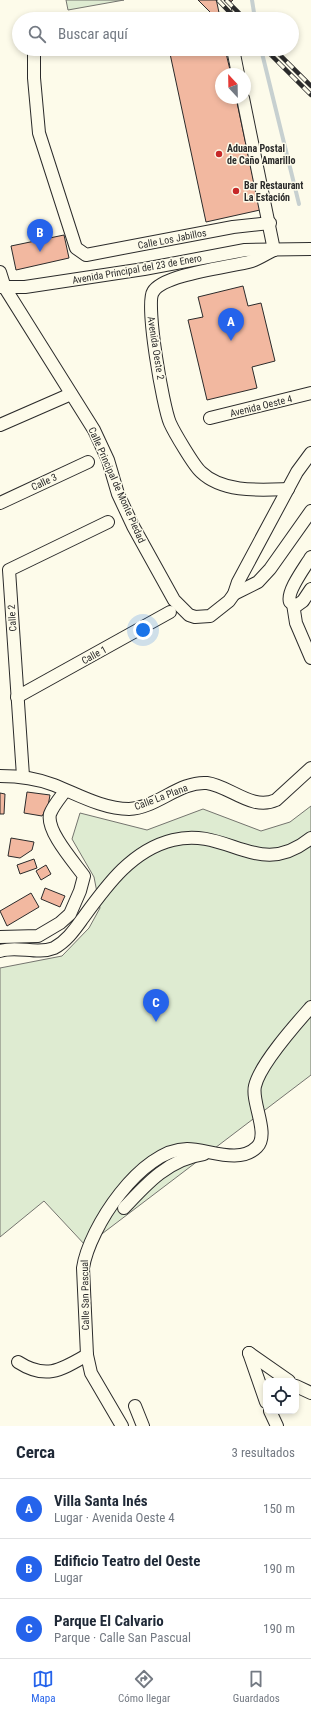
<!DOCTYPE html>
<html lang="es">
<head>
<meta charset="utf-8">
<style>
	body { margin:0; font-family:"Roboto Condensed",sans-serif; background:#f2f2f3; color:#1f2937 }
	.controls { position:absolute; right:12px; bottom:12px; display:grid; overflow:hidden; border-radius:8px; box-shadow:0 2px 6px #0003 }
	.controls button { width:36px; height:36px; display:grid; place-items:center; padding:0; border:0; border-bottom:1px solid #e0e1e3; background:#fff; color:#1f2937; font:20px sans-serif }
	.compass { position:absolute; left:215px; top:68px; width:36px; height:36px; border-radius:50%; background:#fff; box-shadow:0 2px 6px #0003; rotate:338deg }
	.you { position:absolute; left:143px; top:630px; width:14px; height:14px; margin:-10px; border:3px solid #fff; border-radius:50%; background:#1a73e8; box-shadow:0 0 0 6px #1a73e833 }
	.badge { display:grid; place-items:center; width:26px; height:26px; border-radius:50%; background:#2563eb; color:#fff; font-size:13px; font-weight:700 }
	.pin { position:absolute; translate:-50% -33px; filter:drop-shadow(0 1px 2px #0008) }
	.pin::after { content:''; position:absolute; top:21px; width:14px; height:12px; background:inherit; clip-path:polygon(0 0,100% 0,50% 100%) }
	.list { margin:0; padding:0; list-style:none }
	h2 { display:flex; justify-content:space-between; align-items:center; height:52px; margin:0; padding:0 16px; font-size:17px }
	h2 small { font-size:13px; font-weight:400; color:#747a83 }
	.list li { display:grid; grid-template-columns:26px 1fr auto; gap:12px; align-items:center; box-sizing:border-box; height:60px; padding:0 16px; border-top:1px solid #e0e1e3 }
	.list b { display:block; font-size:15px; white-space:nowrap }
	.list p { margin:0; font-size:13px; white-space:nowrap; color:#747a83 }
	.list em { font-size:13px; font-style:normal; color:#747a83 }
	.icon { flex:none; width:22px; height:22px; fill:none; stroke:currentColor; stroke-width:2; stroke-linecap:round; stroke-linejoin:round }
	.map { position:relative; flex:none; width:311px; height:1426px; overflow:hidden }
	.search { position:absolute; background:#fff; box-shadow:0 2px 6px #0003; left:12px; right:12px; top:12px; height:44px; display:flex; align-items:center; gap:10px; box-sizing:border-box; padding:0 14px; border-radius:22px; color:#747a83; font-size:15px }
	.sheet { height:232px; background:#fff }
	nav { display:flex; justify-content:space-around; align-items:center; box-sizing:border-box; height:56px; border-top:1px solid #e0e1e3; background:#fff; font-size:11px; color:#747a83 }
	nav a { display:grid; justify-items:center; gap:2px }
	nav .on { color:#2563eb }
	.map>svg:first-child { display:block }
	.green { fill:#deebd1; stroke:#74746e }
	.lines { fill:none; stroke-linecap:round; stroke-linejoin:round }
	.stream { stroke:#c7d0d0; stroke-width:4 }
	.building { fill:#f2b8a0; stroke:#2b2b2b }
	.street-casing { stroke:#2b2b2b; stroke-width:14 }
	.street { stroke:#fdfbea; stroke-width:12 }
	.rail-casing { stroke:#2b2b2b; stroke-width:4.5 }
	.rail { stroke:#fdfbea; stroke-width:3; stroke-dasharray:9; stroke-linecap:butt }
	.poi-dot { fill:#c62828; stroke:#fdfbea; stroke-width:1.5 }
	.labels { text-anchor:middle; dominant-baseline:central; stroke-width:3; stroke-linejoin:round; paint-order:stroke }
	.poi-label { font-size:10px; font-weight:bold; fill:#2b2b2b; stroke:#fdfbea; text-anchor:start }
	.street-label { font-size:10px; fill:#2b2b2b; stroke:#fdfbea }
</style>
</head>
<body>
<div class="map">
<svg width="311" height="1426" viewBox="0 0 311 1426">
	<rect width="100%" height="100%" fill="#fdfbea"/>
	<g class="green">
		<polygon points="66,0 124,0 68,10"/>
		<polygon points="311,806 311,1075 86,1246 44,1201 0,1237 0,968 62,956 89,928 100,908 94,877 72,839 80,813 147,830 203,809 261,831 290,822"/>
	</g>
	<g class="lines">
		<g class="stream">
			<polyline points="252,0 255,19"/>
			<polyline points="261,49 299,204"/>
		</g>
	</g>
	<g class="building">
		<polygon points="198,0 233,0 215,17"/>
		<polygon points="169,49 225,49 231,74 221,74 221,98 236,98 260,210 206,222"/>
		<polygon points="64,235 69,258 16,270 11,246"/>
		<polygon points="243,286 248,306 261,303 275,361 252,367 257,388 207,400 188,320 203,317 198,297"/>
		<polygon points="27,792 50,795 48,806 42,816 24,813"/>
		<polygon points="0,793 5,794 4,814 0,814"/>
		<polygon points="11,838 34,842 32,850 20,858 8,856"/>
		<polygon points="34,859 37,868 20,874 17,865"/>
		<polygon points="46,865 51,874 41,880 36,871"/>
		<polygon points="45,888 65,896 60,907 41,899"/>
		<polygon points="31,893 39,907 7,926 0,911"/>
	</g>
	<g class="lines">
		<defs>
			<g id="street">
				<polyline points="223,0 227,19"/>
				<polyline points="34,49 34,78 39,133 76,248 86,255 233,227 270,223"/>
				<polyline points="233,49 238,74"/>
				<polyline points="243,98 274,250"/>
				<path d="M274,250C267,253 260,258 252,261C231,267 163,274 153,292C145,304 163,407 170,423C174,432 194,466 201,472C223,493 260,490 288,489"/>
				<polyline points="0,272 5,288 94,430 108,460 118,494 133,526 174,600 189,615 195,617 210,616 229,601 234,594 238,582 297,472 311,453"/>
				<polyline points="0,287 25,287 144,269 245,250 311,249"/>
				<polyline points="210,418 311,393"/>
				<polyline points="0,425 71,394"/>
				<polyline points="0,503 88,462"/>
				<path d="M311,557C305,567 286,592 290,602L296,606L303,601L311,589"/>
				<polyline points="234,594 258,582 270,569 311,511"/>
				<polyline points="293,604 296,623 311,658"/>
				<polyline points="17,697 170,612"/>
				<path d="M0,776C19,776 36,778 54,785C77,794 103,809 129,809C157,808 179,781 207,783C230,786 252,811 276,800L311,768"/>
				<polyline points="23,776 9,570 108,522"/>
				<path d="M0,937L38,936L60,923L70,914L80,891L84,876C74,862 46,831 50,814C53,806 60,798 65,791"/>
				<path d="M0,951C17,945 37,955 54,948C67,941 75,929 83,918C107,885 132,850 173,840C228,826 258,881 311,838"/>
				<path d="M124,1208C147,1183 169,1159 204,1154"/>
				<polyline points="249,1353 266,1402"/>
				<polyline points="249,1353 289,1381"/>
				<path d="M18,1362C46,1380 61,1370 87,1355"/>
				<polyline points="296,1386 311,1393"/>
				<polyline points="135,1406 143,1426"/>
				<polyline points="270,1411 277,1426"/>
				<path d="M122,1426L91,1373L87,1355L83,1268C89,1228 141,1149 187,1149C208,1149 239,1165 257,1147C270,1134 251,1102 255,1086C260,1064 296,1024 311,1007"/>
			</g>
		</defs>
		<use href="#street" class="street-casing"/>
		<use href="#street" class="street"/>
		<defs>
			<g id="rail">
				<polyline points="218,0 236,19"/>
				<polyline points="226,0 245,19"/>
				<polyline points="265,49 311,95"/>
				<polyline points="274,49 311,86"/>
			</g>
		</defs>
		<use href="#rail" class="rail-casing"/>
		<use href="#rail" class="rail"/>
	</g>
	<g class="poi-dot">
		<circle cx="219" cy="154" r="4"/>
		<circle cx="236" cy="191" r="4"/>
	</g>
	<g class="labels">
		<g class="poi-label">
			<text x="227" y="148">Aduana Postal<tspan x="227" dy="12">de Caño Amarillo</tspan></text>
			<text x="244" y="185">Bar Restaurant<tspan x="244" dy="12">La Estación</tspan></text>
		</g>
		<g class="street-label">
			<text transform="translate(172 239) rotate(-11)">Calle Los Jabillos</text>
			<text transform="translate(137 269) rotate(-10)">Avenida Principal del 23 de Enero</text>
			<text transform="translate(156 348) rotate(81)">Avenida Oeste 2</text>
			<text transform="translate(261 406) rotate(-14)">Avenida Oeste 4</text>
			<text transform="translate(44 482) rotate(-25)">Calle 3</text>
			<text transform="translate(117 485) rotate(66)">Calle Principal de Monte Piedad</text>
			<text transform="translate(12 618) rotate(-94)">Calle 2</text>
			<text transform="translate(94 655) rotate(-29)">Calle 1</text>
			<text transform="translate(161 797) rotate(-21)">Calle La Plana</text>
			<text transform="translate(85 1295) rotate(-91)">Calle San Pascual</text>
		</g>
	</g>
</svg>
<div class="controls">
<button><svg class="icon" aria-label="locate" viewBox="0 0 24 24"><circle cx="12" cy="12" r="6"/><path d="M12 2v4M12 18v4M2 12h4M18 12h4"/></svg></button>
</div>
<svg class="compass" viewBox="-18 -18 36 36"><path d="M0-13l5 13h-10z" fill="#e53935"/><path d="M0 13l5-13h-10z" fill="#747a83"/></svg>
<div class="you"></div>
<div class="pin badge" style="left:231px;top:341px">A</div>
<div class="pin badge" style="left:40px;top:252px">B</div>
<div class="pin badge" style="left:156px;top:1022px">C</div>
<div class="search"><svg class="icon" aria-label="search" viewBox="0 0 24 24"><circle cx="10" cy="10" r="6"/><path d="M15 15l6 6"/></svg>Buscar aquí</div>
</div>
<section class="sheet">
<h2>Cerca<small>3 resultados</small></h2>
<ul class="list">
<li><span class="badge">A</span><div><b>Villa Santa Inés</b><p>Lugar · Avenida Oeste 4</p></div><em>150 m</em></li>
<li><span class="badge">B</span><div><b>Edificio Teatro del Oeste</b><p>Lugar</p></div><em>190 m</em></li>
<li><span class="badge">C</span><div><b>Parque El Calvario</b><p>Parque · Calle San Pascual</p></div><em>190 m</em></li>
</ul>
</section>
<nav>
<a class="on"><svg class="icon" aria-label="map" viewBox="0 0 24 24"><path d="M3 6l6-2 6 2 6-2v14l-6 2-6-2-6 2zM9 4v14M15 6v14"/></svg>Mapa</a>
<a><svg class="icon" aria-label="directions" viewBox="0 0 24 24"><path d="M12 3l9 9-9 9-9-9zM9 14v-3h6M13 9l2 2-2 2"/></svg>Cómo llegar</a>
<a><svg class="icon" aria-label="saved" viewBox="0 0 24 24"><path d="M7 4h10v16l-5-4-5 4z"/></svg>Guardados</a>
</nav>
</body>
</html>
